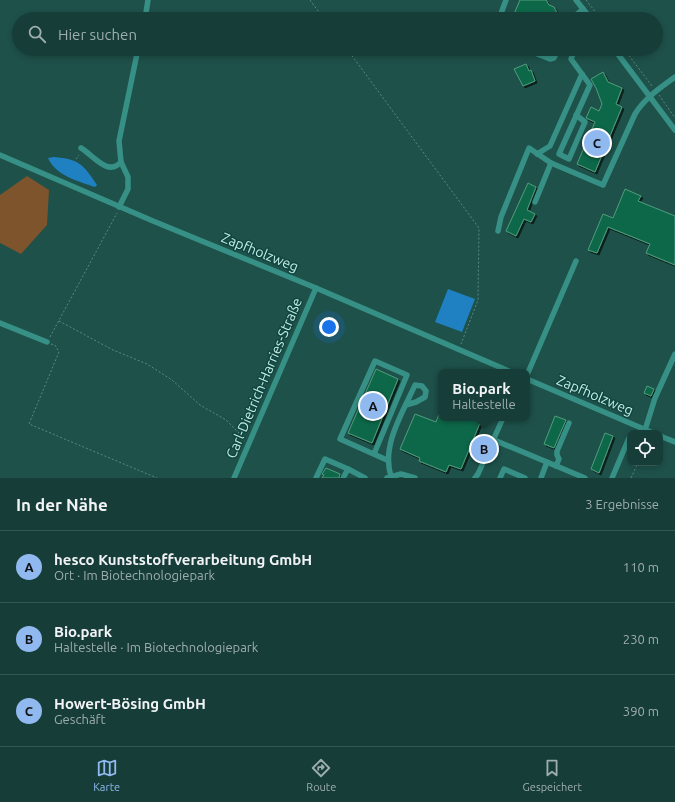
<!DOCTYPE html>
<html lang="de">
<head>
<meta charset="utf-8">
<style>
	body { margin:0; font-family:Ubuntu,sans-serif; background:#1f4440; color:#f1f3f6 }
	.controls { position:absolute; right:12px; bottom:12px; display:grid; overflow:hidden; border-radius:8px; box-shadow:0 2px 6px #0003 }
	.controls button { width:36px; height:36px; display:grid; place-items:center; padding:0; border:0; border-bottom:1px solid #355653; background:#163d38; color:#f1f3f6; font:20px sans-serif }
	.you { position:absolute; left:329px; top:327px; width:14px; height:14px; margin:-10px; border:3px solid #fff; border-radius:50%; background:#1a73e8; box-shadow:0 0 0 6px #1a73e833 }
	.badge { display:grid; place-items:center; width:26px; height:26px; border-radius:50%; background:#90b9f0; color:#111; font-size:13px; font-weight:700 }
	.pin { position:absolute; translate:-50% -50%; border:2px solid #fff; box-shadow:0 1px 4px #0006 }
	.popup { position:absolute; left:438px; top:369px; width:92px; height:52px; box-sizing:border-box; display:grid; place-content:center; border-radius:8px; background:#163d38; filter:drop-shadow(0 1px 3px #0005); font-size:13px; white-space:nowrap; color:#9eaeae }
	.popup b { font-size:15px; color:#f1f3f6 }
	.popup::after { content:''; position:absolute; left:50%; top:100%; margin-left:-8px; border:8px solid transparent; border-top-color:#163d38 }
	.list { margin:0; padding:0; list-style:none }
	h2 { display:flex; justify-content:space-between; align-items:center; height:52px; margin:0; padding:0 16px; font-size:17px }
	h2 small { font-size:13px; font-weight:400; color:#9eaeae }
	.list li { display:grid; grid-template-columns:26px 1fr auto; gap:12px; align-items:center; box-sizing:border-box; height:72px; padding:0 16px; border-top:1px solid #355653 }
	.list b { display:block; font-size:15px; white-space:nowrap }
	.list p { margin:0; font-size:13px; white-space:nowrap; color:#9eaeae }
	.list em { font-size:13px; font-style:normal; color:#9eaeae }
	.icon { flex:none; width:22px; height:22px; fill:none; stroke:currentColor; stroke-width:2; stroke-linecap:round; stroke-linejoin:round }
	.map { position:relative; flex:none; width:675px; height:478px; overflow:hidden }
	.search { position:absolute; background:#163d38; box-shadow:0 2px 6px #0003; left:12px; right:12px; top:12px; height:44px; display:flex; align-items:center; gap:10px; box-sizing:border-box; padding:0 14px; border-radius:22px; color:#9eaeae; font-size:15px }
	.sheet { height:268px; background:#163d38 }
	nav { display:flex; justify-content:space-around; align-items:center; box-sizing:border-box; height:56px; border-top:1px solid #355653; background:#163d38; font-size:11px; color:#9eaeae }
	nav a { display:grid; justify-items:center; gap:2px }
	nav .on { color:#90b9f0 }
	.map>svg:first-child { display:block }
	.green { fill:#7d542b }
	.water { fill:#1f81c1 }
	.building { fill:#116749; stroke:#509d7c; filter:url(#shadow) }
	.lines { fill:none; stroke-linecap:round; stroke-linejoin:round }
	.path { stroke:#598982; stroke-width:1; stroke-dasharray:2 2; stroke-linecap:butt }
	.minor { stroke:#379085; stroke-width:5.5 }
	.labels { text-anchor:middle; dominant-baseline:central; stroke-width:3; stroke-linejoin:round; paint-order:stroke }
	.street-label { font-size:14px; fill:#c2ede6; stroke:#114640 }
</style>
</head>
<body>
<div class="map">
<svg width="675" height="478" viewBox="0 0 675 478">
	<defs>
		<filter id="shadow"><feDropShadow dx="2" dy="2" stdDeviation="0" flood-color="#0009"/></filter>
	</defs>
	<rect width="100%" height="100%" fill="#1e514a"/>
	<polygon class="green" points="27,176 49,190 47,225 21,254 0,243 0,195"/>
	<g class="water">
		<path d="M54,157C79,159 83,164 97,185L95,187C78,181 56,176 48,158Z"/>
		<polygon points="448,289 475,299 462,332 435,322"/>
	</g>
	<g class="building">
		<polygon points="520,0 546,0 549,5 554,7 557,13 554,19 525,19 514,14"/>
		<polygon points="526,64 529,71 531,70 535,81 523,86 514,69"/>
		<polygon points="603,72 608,82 622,88 616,104 622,107 595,172 577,164 595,122 586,118 591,107 599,111 602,104 596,88 591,79"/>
		<polygon points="528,183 536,187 527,210 535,214 531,222 524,219 516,236 506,231"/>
		<polygon points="625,189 641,196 638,201 675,216 675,265 646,253 650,244 608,227 597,253 588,250 603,214 613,218"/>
		<polygon points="376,369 398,379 372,443 348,433"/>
		<polygon points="647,386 654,389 651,396 644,393"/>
		<polygon points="441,409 441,418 482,418 461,469 449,465 446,472 419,461 420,458 400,449 415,414 436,422"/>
		<polygon points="555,416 566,420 554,448 544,444"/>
		<polygon points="605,433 613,436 599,473 591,469"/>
		<polygon points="326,468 340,474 339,478 322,478 324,475 322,474"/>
	</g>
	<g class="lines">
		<g class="path">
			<polyline points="310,0 324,19"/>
			<polyline points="586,0 601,19"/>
			<polyline points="347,49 479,228 478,300 461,344"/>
			<polyline points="624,49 652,86"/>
			<polyline points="659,95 675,118"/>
			<polyline points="76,159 79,155"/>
			<polyline points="59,321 113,350 147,364 172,380 200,405 226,420 242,436"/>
			<polyline points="50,337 117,213"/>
			<polyline points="51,344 55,345 59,352 29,424 157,478"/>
			<polyline points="631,478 638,463"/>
		</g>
		<g class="minor">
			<polyline points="576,0 591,19"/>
			<polyline points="145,19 148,0"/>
			<polyline points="499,19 506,0"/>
			<polyline points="571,19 583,9"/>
			<polyline points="525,49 550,59 554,58 558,49"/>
			<polyline points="575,49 571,59 590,85 559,154 569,159 585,122 576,115"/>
			<polyline points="614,49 675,130"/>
			<path d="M81,148C93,155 108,177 121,162"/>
			<polyline points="537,154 550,146 582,74"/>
			<polyline points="0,155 153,221 316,288 511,372"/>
			<polyline points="535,202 551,163"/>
			<polyline points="119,207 128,189 128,177 121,162 119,141 138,49"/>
			<path d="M498,231L501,217L529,148L551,163L603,185L635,114C645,98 660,88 675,77"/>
			<polyline points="0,323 47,342"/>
			<polyline points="527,375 576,261"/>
			<polyline points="527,379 653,433"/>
			<polyline points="645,430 655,398 675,354"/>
			<polyline points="660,436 675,442"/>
			<polyline points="494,440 585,478"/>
			<polyline points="374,454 407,375 375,361 340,439 387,460"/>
			<polyline points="556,466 559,459 557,455 557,451 569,423"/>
			<polyline points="348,469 365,478"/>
			<path d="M391,476C381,446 403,412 415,385L422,386L426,391L425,397L416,402L406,405"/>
			<polyline points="234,478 316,288"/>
			<polyline points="316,478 325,459 348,469 343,478"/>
			<polyline points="387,478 401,474 415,478"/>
			<polyline points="475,478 478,474 503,418"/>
			<polyline points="500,478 504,469 525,478"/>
			<polyline points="541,478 547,462"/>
			<polyline points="612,478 629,438"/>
		</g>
	</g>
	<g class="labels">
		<g class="street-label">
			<text transform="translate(260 252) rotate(22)">Zapfholzweg</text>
			<text transform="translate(264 378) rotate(-67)">Carl-Dietrich-Harries-Straße</text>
			<text transform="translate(595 395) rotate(23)">Zapfholzweg</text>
		</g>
	</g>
</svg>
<div class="controls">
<button><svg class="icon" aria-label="locate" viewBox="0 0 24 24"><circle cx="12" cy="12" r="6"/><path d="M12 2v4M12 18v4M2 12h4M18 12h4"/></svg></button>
</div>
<div class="you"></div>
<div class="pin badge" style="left:373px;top:406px">A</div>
<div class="pin badge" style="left:484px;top:449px">B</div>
<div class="popup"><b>Bio.park</b>Haltestelle</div>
<div class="pin badge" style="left:597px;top:143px">C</div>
<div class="search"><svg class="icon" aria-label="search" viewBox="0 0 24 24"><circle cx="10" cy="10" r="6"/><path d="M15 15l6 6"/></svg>Hier suchen</div>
</div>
<section class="sheet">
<h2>In der Nähe<small>3 Ergebnisse</small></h2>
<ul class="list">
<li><span class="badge">A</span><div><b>hesco Kunststoffverarbeitung GmbH</b><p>Ort · Im Biotechnologiepark</p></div><em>110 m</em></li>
<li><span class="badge">B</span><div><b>Bio.park</b><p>Haltestelle · Im Biotechnologiepark</p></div><em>230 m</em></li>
<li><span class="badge">C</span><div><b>Howert-Bösing GmbH</b><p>Geschäft</p></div><em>390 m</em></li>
</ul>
</section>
<nav>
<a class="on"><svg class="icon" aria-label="map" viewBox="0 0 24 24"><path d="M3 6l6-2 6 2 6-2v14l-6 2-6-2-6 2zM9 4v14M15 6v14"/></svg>Karte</a>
<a><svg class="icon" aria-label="directions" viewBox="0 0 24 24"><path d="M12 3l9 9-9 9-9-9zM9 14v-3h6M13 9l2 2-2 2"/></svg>Route</a>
<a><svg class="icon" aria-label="saved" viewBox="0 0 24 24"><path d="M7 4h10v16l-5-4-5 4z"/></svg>Gespeichert</a>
</nav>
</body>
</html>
